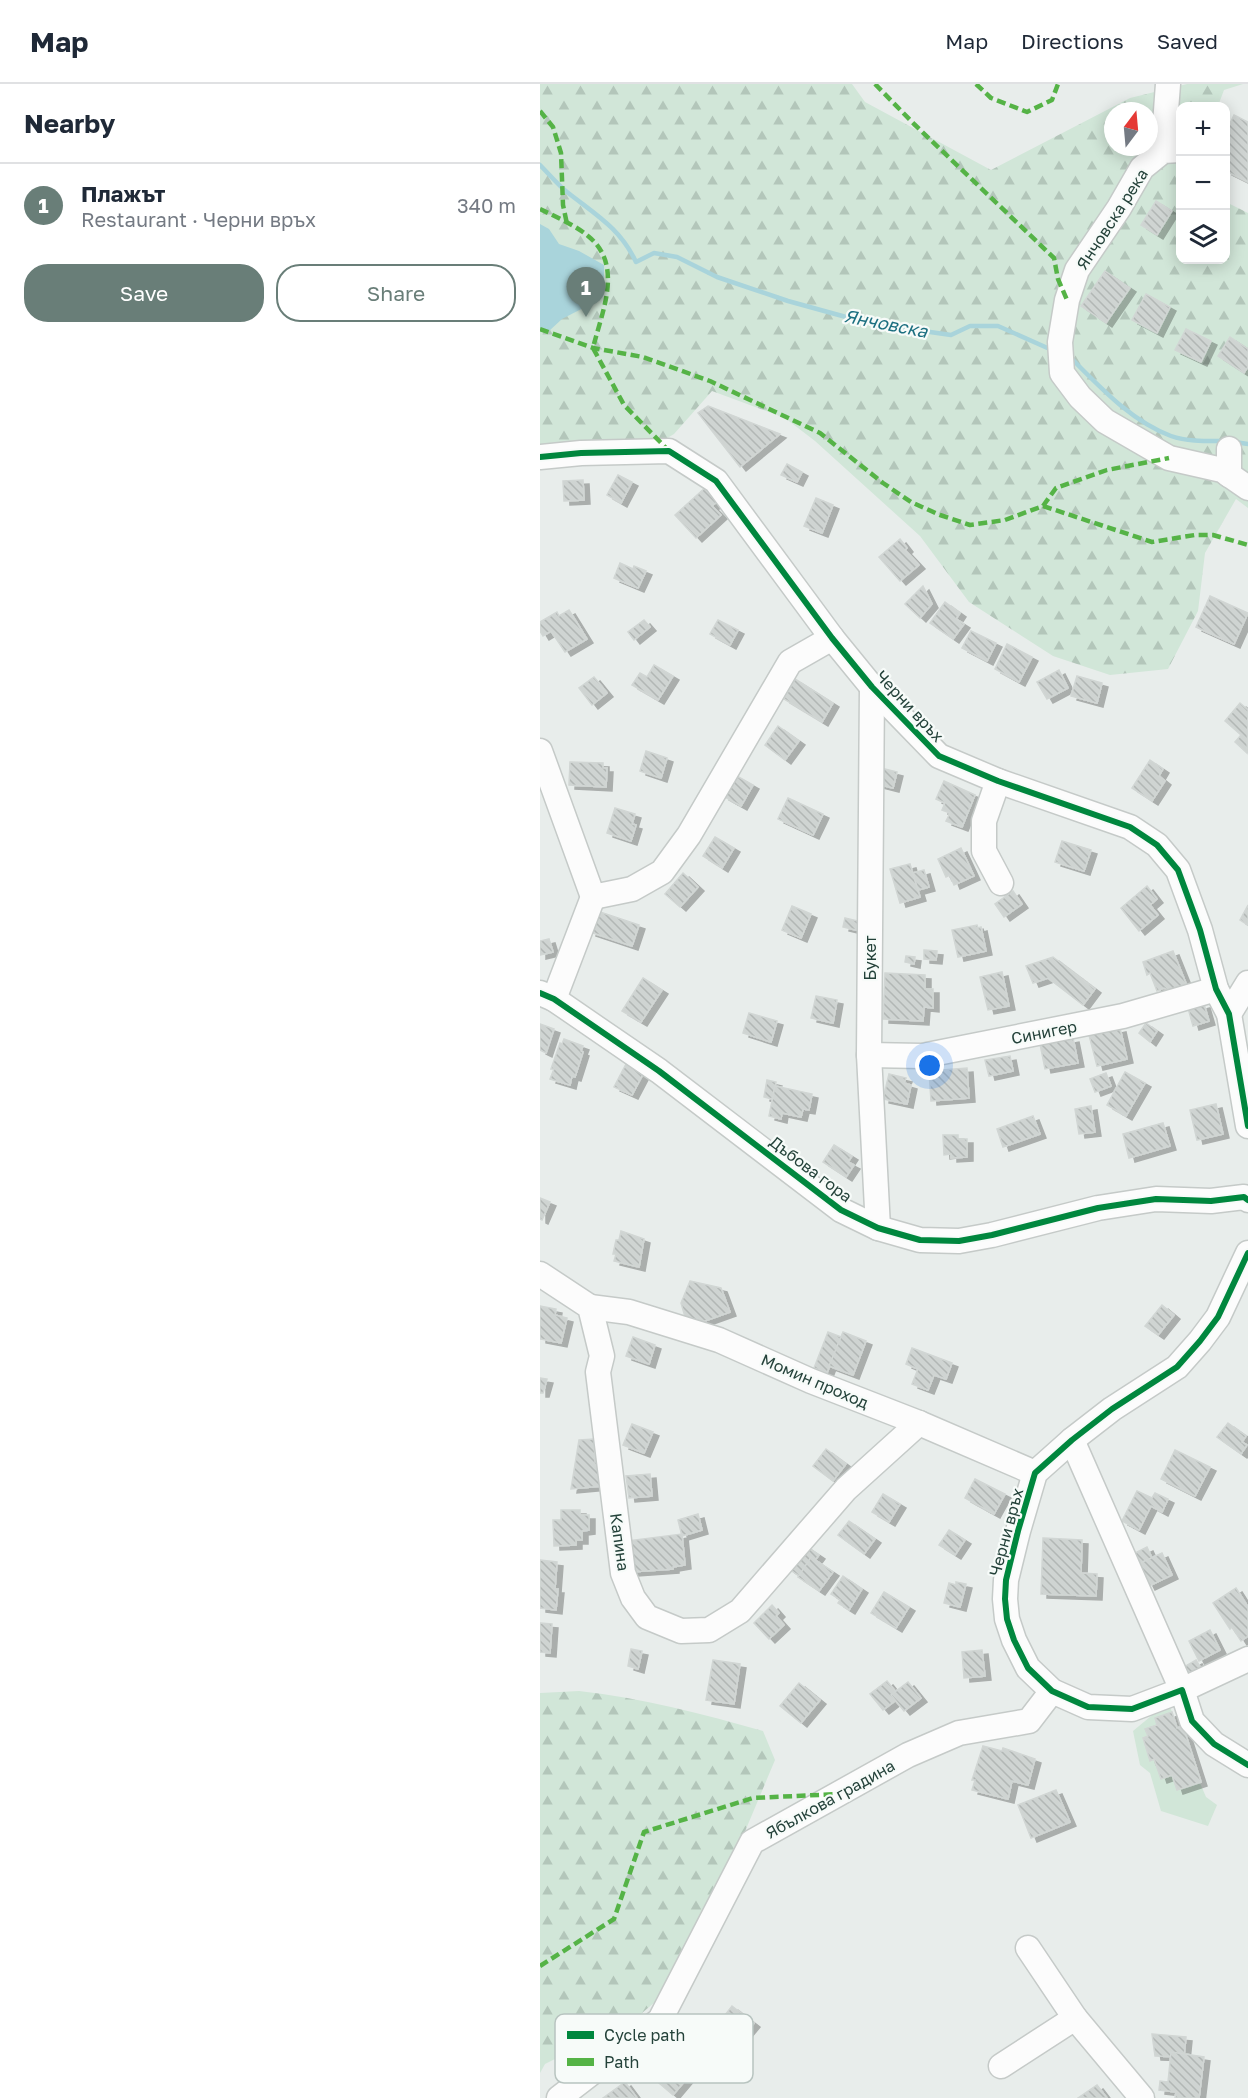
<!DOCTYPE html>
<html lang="en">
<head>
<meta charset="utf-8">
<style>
	body { margin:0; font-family:"Golos Text",sans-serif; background:#f6f6f7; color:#1f2937 }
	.controls { position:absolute; right:18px; top:18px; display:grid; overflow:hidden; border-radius:12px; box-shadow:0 3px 15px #0003 }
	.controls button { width:54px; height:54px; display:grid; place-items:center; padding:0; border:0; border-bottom:2px solid #e0e1e3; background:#fff; color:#1f2937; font:30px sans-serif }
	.compass { position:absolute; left:564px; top:18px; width:54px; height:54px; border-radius:50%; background:#fff; box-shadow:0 3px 15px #0003; rotate:16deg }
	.you { position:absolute; left:390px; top:982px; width:21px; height:21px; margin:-15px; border:4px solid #fff; border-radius:50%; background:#1a73e8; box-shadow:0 0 0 9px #1a73e833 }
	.badge { display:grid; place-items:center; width:39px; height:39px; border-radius:50%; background:#697e78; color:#fff; font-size:20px; font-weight:700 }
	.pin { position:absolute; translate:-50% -50px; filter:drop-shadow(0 2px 3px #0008) }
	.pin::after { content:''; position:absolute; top:32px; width:21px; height:18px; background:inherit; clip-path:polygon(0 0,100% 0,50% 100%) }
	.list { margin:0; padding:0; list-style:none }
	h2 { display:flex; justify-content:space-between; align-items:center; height:78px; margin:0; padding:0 24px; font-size:26px }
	h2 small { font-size:20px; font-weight:400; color:#747a83 }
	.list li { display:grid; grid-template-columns:39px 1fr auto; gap:18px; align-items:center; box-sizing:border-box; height:84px; padding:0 24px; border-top:2px solid #e0e1e3 }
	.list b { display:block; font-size:22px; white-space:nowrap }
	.list p { margin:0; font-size:20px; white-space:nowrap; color:#747a83 }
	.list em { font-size:20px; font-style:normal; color:#747a83 }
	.actions { display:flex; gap:12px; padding:18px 24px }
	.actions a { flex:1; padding:14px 0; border:2px solid #697e78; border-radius:24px; text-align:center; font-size:21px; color:#697e78 }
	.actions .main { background:#697e78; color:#fff }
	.icon { flex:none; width:33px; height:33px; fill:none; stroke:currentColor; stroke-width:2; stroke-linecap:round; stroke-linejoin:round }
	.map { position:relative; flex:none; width:708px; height:2014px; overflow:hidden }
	header { display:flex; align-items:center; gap:36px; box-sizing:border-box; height:84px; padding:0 30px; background:#fff; border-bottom:2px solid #e0e1e3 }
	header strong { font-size:28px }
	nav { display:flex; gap:33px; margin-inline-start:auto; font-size:21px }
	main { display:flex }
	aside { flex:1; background:#fff }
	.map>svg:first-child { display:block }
	.green { fill:#d1e6d8 }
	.forest { fill:url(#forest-firs); fill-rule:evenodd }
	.water { fill:#a9d4db }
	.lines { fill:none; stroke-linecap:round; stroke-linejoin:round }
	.stream { stroke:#a9d4db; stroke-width:4.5 }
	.building { fill:url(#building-back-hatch); stroke:#d1d6d4; stroke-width:1.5; filter:url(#shadow) }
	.minor-casing { stroke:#c5cac8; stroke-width:27 }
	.minor { stroke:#fcfcfc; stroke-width:24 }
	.quiet { stroke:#55b346; stroke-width:4.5; stroke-dasharray:9 4.5; stroke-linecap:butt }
	.cycleway-casing { stroke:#f7fbf9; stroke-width:10 }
	.cycleway { stroke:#00873e; stroke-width:6 }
	.labels { text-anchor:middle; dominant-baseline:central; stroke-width:4.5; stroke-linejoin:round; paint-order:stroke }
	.street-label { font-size:16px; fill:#24423a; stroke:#f7fbf9 }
	.water-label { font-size:18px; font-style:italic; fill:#1c6f80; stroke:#f7fbf9 }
	.key { fill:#f7fbf9; stroke:#b8c4c0; stroke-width:1.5 }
	.key-label { font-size:16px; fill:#24423a }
</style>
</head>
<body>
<header>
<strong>Map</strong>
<nav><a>Map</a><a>Directions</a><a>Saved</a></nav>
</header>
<main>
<aside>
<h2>Nearby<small></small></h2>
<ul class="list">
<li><span class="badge">1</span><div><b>Плажът</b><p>Restaurant · Черни връх</p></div><em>340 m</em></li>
</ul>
<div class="actions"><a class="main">Save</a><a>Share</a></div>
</aside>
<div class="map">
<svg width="708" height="2014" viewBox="0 0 708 2014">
	<defs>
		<pattern id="forest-firs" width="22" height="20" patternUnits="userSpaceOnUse" patternTransform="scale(1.5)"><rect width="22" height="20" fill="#d1e6d8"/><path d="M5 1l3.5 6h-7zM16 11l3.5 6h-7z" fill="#b3c6ba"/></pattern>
		<pattern id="building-back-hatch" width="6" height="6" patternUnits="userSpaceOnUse" patternTransform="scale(1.5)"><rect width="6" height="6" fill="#cfd4d2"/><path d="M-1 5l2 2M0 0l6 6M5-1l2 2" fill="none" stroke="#b2b7b5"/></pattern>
		<filter id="shadow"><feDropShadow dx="6" dy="4" stdDeviation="0" flood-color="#0004"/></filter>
	</defs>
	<rect width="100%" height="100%" fill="#e8edeb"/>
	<polygon class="green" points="628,1618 632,1628 615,1634 617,1641 605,1645 608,1652 603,1654 610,1676 614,1675 621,1695 632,1691 638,1706 660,1699 666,1713 677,1721 668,1742 621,1727 610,1689 600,1681 593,1647"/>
	<g class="forest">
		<path d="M0,0H312L325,18L451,86L590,14L647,0H703L684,6L678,22H640V176H686V118L708,129V424L696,415L665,469L658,527L628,585L570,591L513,572L429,518L380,452L275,357L245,334L172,307L134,350L96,373L0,367ZM573,27H609V63H573Z"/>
		<path d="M39,1607C102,1614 163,1630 223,1647L235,1676L198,1764L149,1889L95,1935L5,1980L0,1989V1609Z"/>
	</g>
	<polygon class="water" points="0,140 9,145 19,160 39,167 64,181 64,198 49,221 22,235 9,247 0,244"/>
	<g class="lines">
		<g class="stream">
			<path d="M0,81C9,90 17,100 27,108C56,131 80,144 96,178L114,169L137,173L177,193L248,217L306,233L355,243L411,251L430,242H458L512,266"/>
			<path d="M531,274C560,303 591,337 631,352C648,358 668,357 687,357"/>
			<polyline points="695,358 708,360"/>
		</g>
	</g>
	<g class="building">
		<polygon points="694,31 708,38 708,98 686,87 686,48"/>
		<polygon points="616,117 632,127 617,151 601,141"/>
		<polygon points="565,187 590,204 566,239 541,222"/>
		<polygon points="606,210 630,223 617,249 592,236"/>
		<polygon points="646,245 671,257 661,278 635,266"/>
		<polygon points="690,253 708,265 708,283 704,289 678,272"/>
		<polygon points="168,322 240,350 200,383 158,329"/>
		<polygon points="247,380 262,388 257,398 241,391"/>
		<polygon points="78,391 92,398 81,419 67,411"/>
		<polygon points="43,396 44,416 24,417 23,397"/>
		<polygon points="167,402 180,415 172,422 181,431 156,454 135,431"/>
		<polygon points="276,414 293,421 282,449 264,442"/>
		<polygon points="360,455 367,464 365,466 379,481 360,497 339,473"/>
		<polygon points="80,479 93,485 94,482 106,487 98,504 74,494"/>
		<polygon points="383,502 392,520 380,534 365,520"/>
		<polygon points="670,512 708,529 694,560 656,543"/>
		<polygon points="405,518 420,529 416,535 424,540 413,555 390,539"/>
		<polygon points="29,526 47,555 25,568 11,547 3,552 0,547 0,538 17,528 19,532"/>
		<polygon points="104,536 110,543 94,556 88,548"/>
		<polygon points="178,536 198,546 190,561 170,550"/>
		<polygon points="431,547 456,559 447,577 422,564"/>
		<polygon points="467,560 492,573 479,598 455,585"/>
		<polygon points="114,581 133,592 118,616 92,601 100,589 107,593"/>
		<polygon points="519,586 528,604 507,615 497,598"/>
		<polygon points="537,592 562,599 557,619 531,612"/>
		<polygon points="54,593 67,609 52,621 39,604"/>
		<polygon points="255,595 293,619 282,638 244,615"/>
		<polygon points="700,619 708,626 707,669 695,658 701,651 685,637"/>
		<polygon points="238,642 259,657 245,676 225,661"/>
		<polygon points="106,667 127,674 121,694 100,687"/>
		<polygon points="610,676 623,685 619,692 625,697 612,717 592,704"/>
		<polygon points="30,678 63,679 63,684 67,684 66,703 29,701"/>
		<polygon points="341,684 357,688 353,704 337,700"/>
		<polygon points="195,691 213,701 201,722 183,712"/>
		<polygon points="404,697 435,711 422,743 406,737 410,729 402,726 405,719 396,715"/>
		<polygon points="248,714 283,730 273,751 238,735"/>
		<polygon points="75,724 95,730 92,740 96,741 91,757 67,749"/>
		<polygon points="175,753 194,764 182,784 163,772"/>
		<polygon points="522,757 551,766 544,787 515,778"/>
		<polygon points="421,764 434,792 414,801 410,791 406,793 398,775"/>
		<polygon points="370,780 380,813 360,819 350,785"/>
		<polygon points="384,786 389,803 378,806 373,789"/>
		<polygon points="143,789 158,803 140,823 125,810"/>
		<polygon points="607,802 617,815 610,821 618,831 599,847 581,824"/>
		<polygon points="473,807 482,820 464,833 455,820"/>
		<polygon points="708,821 708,841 700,836"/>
		<polygon points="252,822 271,830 261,854 242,846"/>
		<polygon points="57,827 99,841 92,862 50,848"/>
		<polygon points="305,834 318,837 316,846 303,843"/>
		<polygon points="437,841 438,844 441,843 446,867 418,873 412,846"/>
		<polygon points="9,855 13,868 0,871 0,857"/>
		<polygon points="384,866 397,867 396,876 384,875"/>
		<polygon points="633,867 647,902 633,909 624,904 617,907 610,889 607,891 603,878"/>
		<polygon points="366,872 375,873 374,880 365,878"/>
		<polygon points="513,873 555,905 543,921 508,894 493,899 486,882"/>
		<polygon points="462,888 469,922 448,926 440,893"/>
		<polygon points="345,889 385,891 385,905 393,905 393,924 384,923 383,937 343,935"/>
		<polygon points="103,894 122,906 101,938 82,927"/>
		<polygon points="276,912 297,916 293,939 271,934"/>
		<polygon points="664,920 669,937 653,942 648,924"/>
		<polygon points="209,929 237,937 231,958 203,949"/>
		<polygon points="606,939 617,947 610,958 599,949"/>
		<polygon points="0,940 14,945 6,969 0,966"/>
		<polygon points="580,944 587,975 557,982 549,951"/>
		<polygon points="533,954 538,979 505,985 500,960"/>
		<polygon points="24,955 43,962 41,967 43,968 35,993 32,992 30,1001 10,995 14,985 11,985 20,959 22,960"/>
		<polygon points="470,972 473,987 449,992 445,976"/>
		<polygon points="86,980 103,990 92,1011 74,1003"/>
		<polygon points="427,984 429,1014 391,1017 389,987"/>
		<polygon points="585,988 605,999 586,1032 567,1021"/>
		<polygon points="566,989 571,1002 555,1008 550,995"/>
		<polygon points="349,990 366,994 364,999 371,1001 367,1020 343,1015"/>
		<polygon points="227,996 236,998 232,1015 224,1013"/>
		<polygon points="235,1002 272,1010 269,1026 263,1025 261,1033 242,1029 241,1035 229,1032"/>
		<polygon points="676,1020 683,1050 657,1056 650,1026"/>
		<polygon points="551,1022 555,1048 539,1050 535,1025"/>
		<polygon points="493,1032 500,1050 463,1063 457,1045"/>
		<polygon points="623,1039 630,1062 589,1074 583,1050"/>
		<polygon points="403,1051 418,1051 418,1055 427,1055 427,1073 411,1074 411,1070 404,1071"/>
		<polygon points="294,1061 312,1072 308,1078 314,1081 306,1093 283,1078"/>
		<polygon points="0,1114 10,1118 2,1136 0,1135"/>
		<polygon points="81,1147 104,1155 99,1183 74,1177 76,1170 73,1170 76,1156 79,1156"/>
		<polygon points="150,1197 181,1204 190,1228 148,1243 141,1219"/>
		<polygon points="622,1221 634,1231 618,1251 605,1242"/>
		<polygon points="0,1222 16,1225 15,1231 27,1234 21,1259 0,1255"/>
		<polygon points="288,1248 301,1253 287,1289 274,1284"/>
		<polygon points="303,1248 326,1257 313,1291 289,1282"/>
		<polygon points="93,1253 115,1261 109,1280 86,1272"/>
		<polygon points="372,1264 412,1279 406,1295 394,1291 388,1306 372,1300 378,1285 366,1280"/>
		<polygon points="0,1294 7,1295 3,1309 0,1309"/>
		<polygon points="688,1339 706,1352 702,1358 707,1361 701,1370 677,1353"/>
		<polygon points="92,1340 113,1348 104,1369 83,1361"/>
		<polygon points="54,1355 55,1378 59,1378 62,1402 31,1405 39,1356"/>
		<polygon points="286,1365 306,1380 293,1397 273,1382"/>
		<polygon points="635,1366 670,1383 655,1412 621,1395"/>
		<polygon points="110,1390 112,1412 89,1414 86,1392"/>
		<polygon points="435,1395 465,1410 454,1430 425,1414"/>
		<polygon points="597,1407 612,1414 615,1409 628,1415 622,1428 611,1422 599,1446 582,1437"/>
		<polygon points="343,1410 360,1420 349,1438 332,1428"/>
		<polygon points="21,1426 40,1426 40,1431 49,1431 49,1446 42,1447 42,1456 36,1456 36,1461 14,1462 13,1436 21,1436"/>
		<polygon points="158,1430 162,1446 142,1452 138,1436"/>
		<polygon points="309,1437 335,1455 324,1470 298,1451"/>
		<polygon points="409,1446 425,1456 415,1471 399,1461"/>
		<polygon points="142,1450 145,1481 133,1483 133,1485 92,1488 88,1457"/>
		<polygon points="503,1454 542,1456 541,1489 557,1490 556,1512 501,1510"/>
		<polygon points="266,1462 279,1471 262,1494 249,1485"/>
		<polygon points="607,1463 612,1474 598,1480 593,1470"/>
		<polygon points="622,1469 632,1491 609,1502 598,1480"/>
		<polygon points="271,1473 293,1488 279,1507 258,1493"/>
		<polygon points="0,1476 17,1478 15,1505 18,1505 16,1526 0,1524"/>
		<polygon points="303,1492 322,1505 309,1526 298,1519 300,1516 291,1510"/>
		<polygon points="416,1498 426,1500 420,1523 404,1519 409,1499 416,1501"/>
		<polygon points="696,1504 708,1523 708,1552 701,1557 692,1543 690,1545 673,1519"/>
		<polygon points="344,1508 369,1523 356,1544 331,1529"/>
		<polygon points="232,1521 239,1529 236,1532 244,1541 229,1555 214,1539"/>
		<polygon points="0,1539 12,1540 10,1569 0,1568"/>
		<polygon points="670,1546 680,1566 659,1577 649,1557"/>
		<polygon points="91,1565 102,1567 98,1585 88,1582"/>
		<polygon points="442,1566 445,1592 424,1594 422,1568"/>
		<polygon points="173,1576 200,1580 194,1620 166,1616"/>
		<polygon points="656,1576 663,1588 651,1595 644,1583"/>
		<polygon points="347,1597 360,1613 343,1626 330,1610"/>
		<polygon points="368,1598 381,1614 364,1627 351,1611"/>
		<polygon points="259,1599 280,1616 261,1639 240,1622"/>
		<polygon points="632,1628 637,1644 643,1642 661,1698 637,1706 632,1691 621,1695 614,1675 610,1677 603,1654 608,1652 605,1645 617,1641 615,1634"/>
		<polygon points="443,1662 462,1667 463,1664 495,1675 488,1701 472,1697 468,1715 432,1706 435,1696 432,1696"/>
		<polygon points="516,1706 530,1738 491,1754 478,1721"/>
		<polygon points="192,1922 214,1939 178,1983 157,1967"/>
		<polygon points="612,1950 646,1953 644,1973 615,1972"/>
		<polygon points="128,1964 154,1986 133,2011 106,1988"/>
		<polygon points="631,1968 664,1973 659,2014 635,2014 636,2008 619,2006 620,1997 628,1998"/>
		<polygon points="85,1998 97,2014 63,2014"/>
		<polygon points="557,2001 567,2014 538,2014"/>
	</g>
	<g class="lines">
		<defs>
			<g id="minor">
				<polyline points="640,66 623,67 602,84 579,124 537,186 527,216 520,258 522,289 540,313 565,337 629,374 682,386 708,404"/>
				<polyline points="623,67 628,0"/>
				<polyline points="689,365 689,391"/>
				<polyline points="0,373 41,369 129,367 176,397 292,554 332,603 399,672 458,697 590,743 617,761 638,786 660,846 676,905 689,930 708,1042"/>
				<polyline points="332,603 329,971 338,1144"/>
				<polyline points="0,667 53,813 92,805 122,788 149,751 250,578 292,554"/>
				<polyline points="458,697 444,737 444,767 461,799"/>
				<polyline points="0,909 14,915 119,987 301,1126 338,1144 380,1156 419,1157 452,1151 558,1124 616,1115 671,1117 704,1113 708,1116"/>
				<polyline points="14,915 53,813"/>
				<polyline points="689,930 708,899"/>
				<polyline points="329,971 382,972 583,932 676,905"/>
				<polyline points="708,1169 678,1233 660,1257 637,1283 572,1325 532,1356 495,1389 478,1447 466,1496 465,1515 467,1535 474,1556 488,1584 512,1607 548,1623 592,1625 642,1606 652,1637 674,1660 708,1681"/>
				<polyline points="0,1190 50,1223 62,1272 58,1288 83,1489 93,1514 107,1533 141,1547 169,1546 200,1527 306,1405 379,1339"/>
				<polyline points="50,1223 89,1228 179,1256 271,1297 379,1339 495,1389"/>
				<polyline points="532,1356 642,1606 708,1575"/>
				<polyline points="488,1864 535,1934"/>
				<polyline points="461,1982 535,1934 602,2014"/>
				<polyline points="19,2014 120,1936 212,1758 368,1671 419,1649 489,1637 512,1607"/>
			</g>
		</defs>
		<use href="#minor" class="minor-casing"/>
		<use href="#minor" class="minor"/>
		<g class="quiet">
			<polyline points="335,0 374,40 514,174 518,195 527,216"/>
			<polyline points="436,0 451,14 487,28 512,16 518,0"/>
			<polyline points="0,27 13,43 21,69 23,121 27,140"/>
			<path d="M0,125C16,133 35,141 48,152C84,181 62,227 53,264L84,321L129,367"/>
			<polyline points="0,245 53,264 103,273 170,297 280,349 343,399 371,418 400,431 430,441 465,436 503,422 516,404 567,386 629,374"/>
			<polyline points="503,422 612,458 655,451 673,451 708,461"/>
			<polyline points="0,1882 74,1835 104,1748 213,1714 299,1710"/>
		</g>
		<defs>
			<g id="cycleway">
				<polyline points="0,373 41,369 129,367 176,397 292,554 332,603 399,672 458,697 590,743 617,761 638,786 660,846 676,905 689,930 708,1042"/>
				<polyline points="0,909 14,915 119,987 301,1126 338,1144 380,1156 419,1157 452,1151 558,1124 616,1115 671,1117 704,1113 708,1116"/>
				<polyline points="708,1169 678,1233 660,1257 637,1283 572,1325 532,1356 495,1389 478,1447 466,1496 465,1515 467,1535 474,1556 488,1584 512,1607 548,1623 592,1625 642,1606 652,1637 674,1660 708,1681"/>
			</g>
		</defs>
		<use href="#cycleway" class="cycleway-casing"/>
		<use href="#cycleway" class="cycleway"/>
	</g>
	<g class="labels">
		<g class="street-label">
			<text transform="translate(572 135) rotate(-57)">Янчовска река</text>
			<text transform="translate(370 622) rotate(47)">Черни връх</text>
			<text transform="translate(330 874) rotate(-90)">Букет</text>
			<text transform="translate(504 948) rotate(-11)">Синигер</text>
			<text transform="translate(271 1085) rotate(37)">Дъбова гора</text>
			<text transform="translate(275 1297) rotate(23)">Момин проход</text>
			<text transform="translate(466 1448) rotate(-75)">Черни връх</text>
			<text transform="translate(80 1458) rotate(82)">Капина</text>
			<text transform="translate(290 1715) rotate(-29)">Ябълкова градина</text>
		</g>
		<g class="water-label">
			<text transform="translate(346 239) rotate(11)">Янчовска</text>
		</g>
	</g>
	<rect x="15" y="1930" width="198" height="69" rx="9" class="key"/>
	<rect x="27" y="1947" width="27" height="8" fill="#00873e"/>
	<rect x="27" y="1974" width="27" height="8" fill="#55b346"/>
	<g class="key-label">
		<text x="64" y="1957">Cycle path</text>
		<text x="64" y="1984">Path</text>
	</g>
</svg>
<div class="controls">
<button>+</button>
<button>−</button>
<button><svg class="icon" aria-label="layers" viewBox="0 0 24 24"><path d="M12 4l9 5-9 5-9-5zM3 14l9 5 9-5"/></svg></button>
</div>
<svg class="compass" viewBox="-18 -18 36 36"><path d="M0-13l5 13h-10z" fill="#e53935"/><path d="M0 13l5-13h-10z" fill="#747a83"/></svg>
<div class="you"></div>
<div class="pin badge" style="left:46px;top:233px">1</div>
</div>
</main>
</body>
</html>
